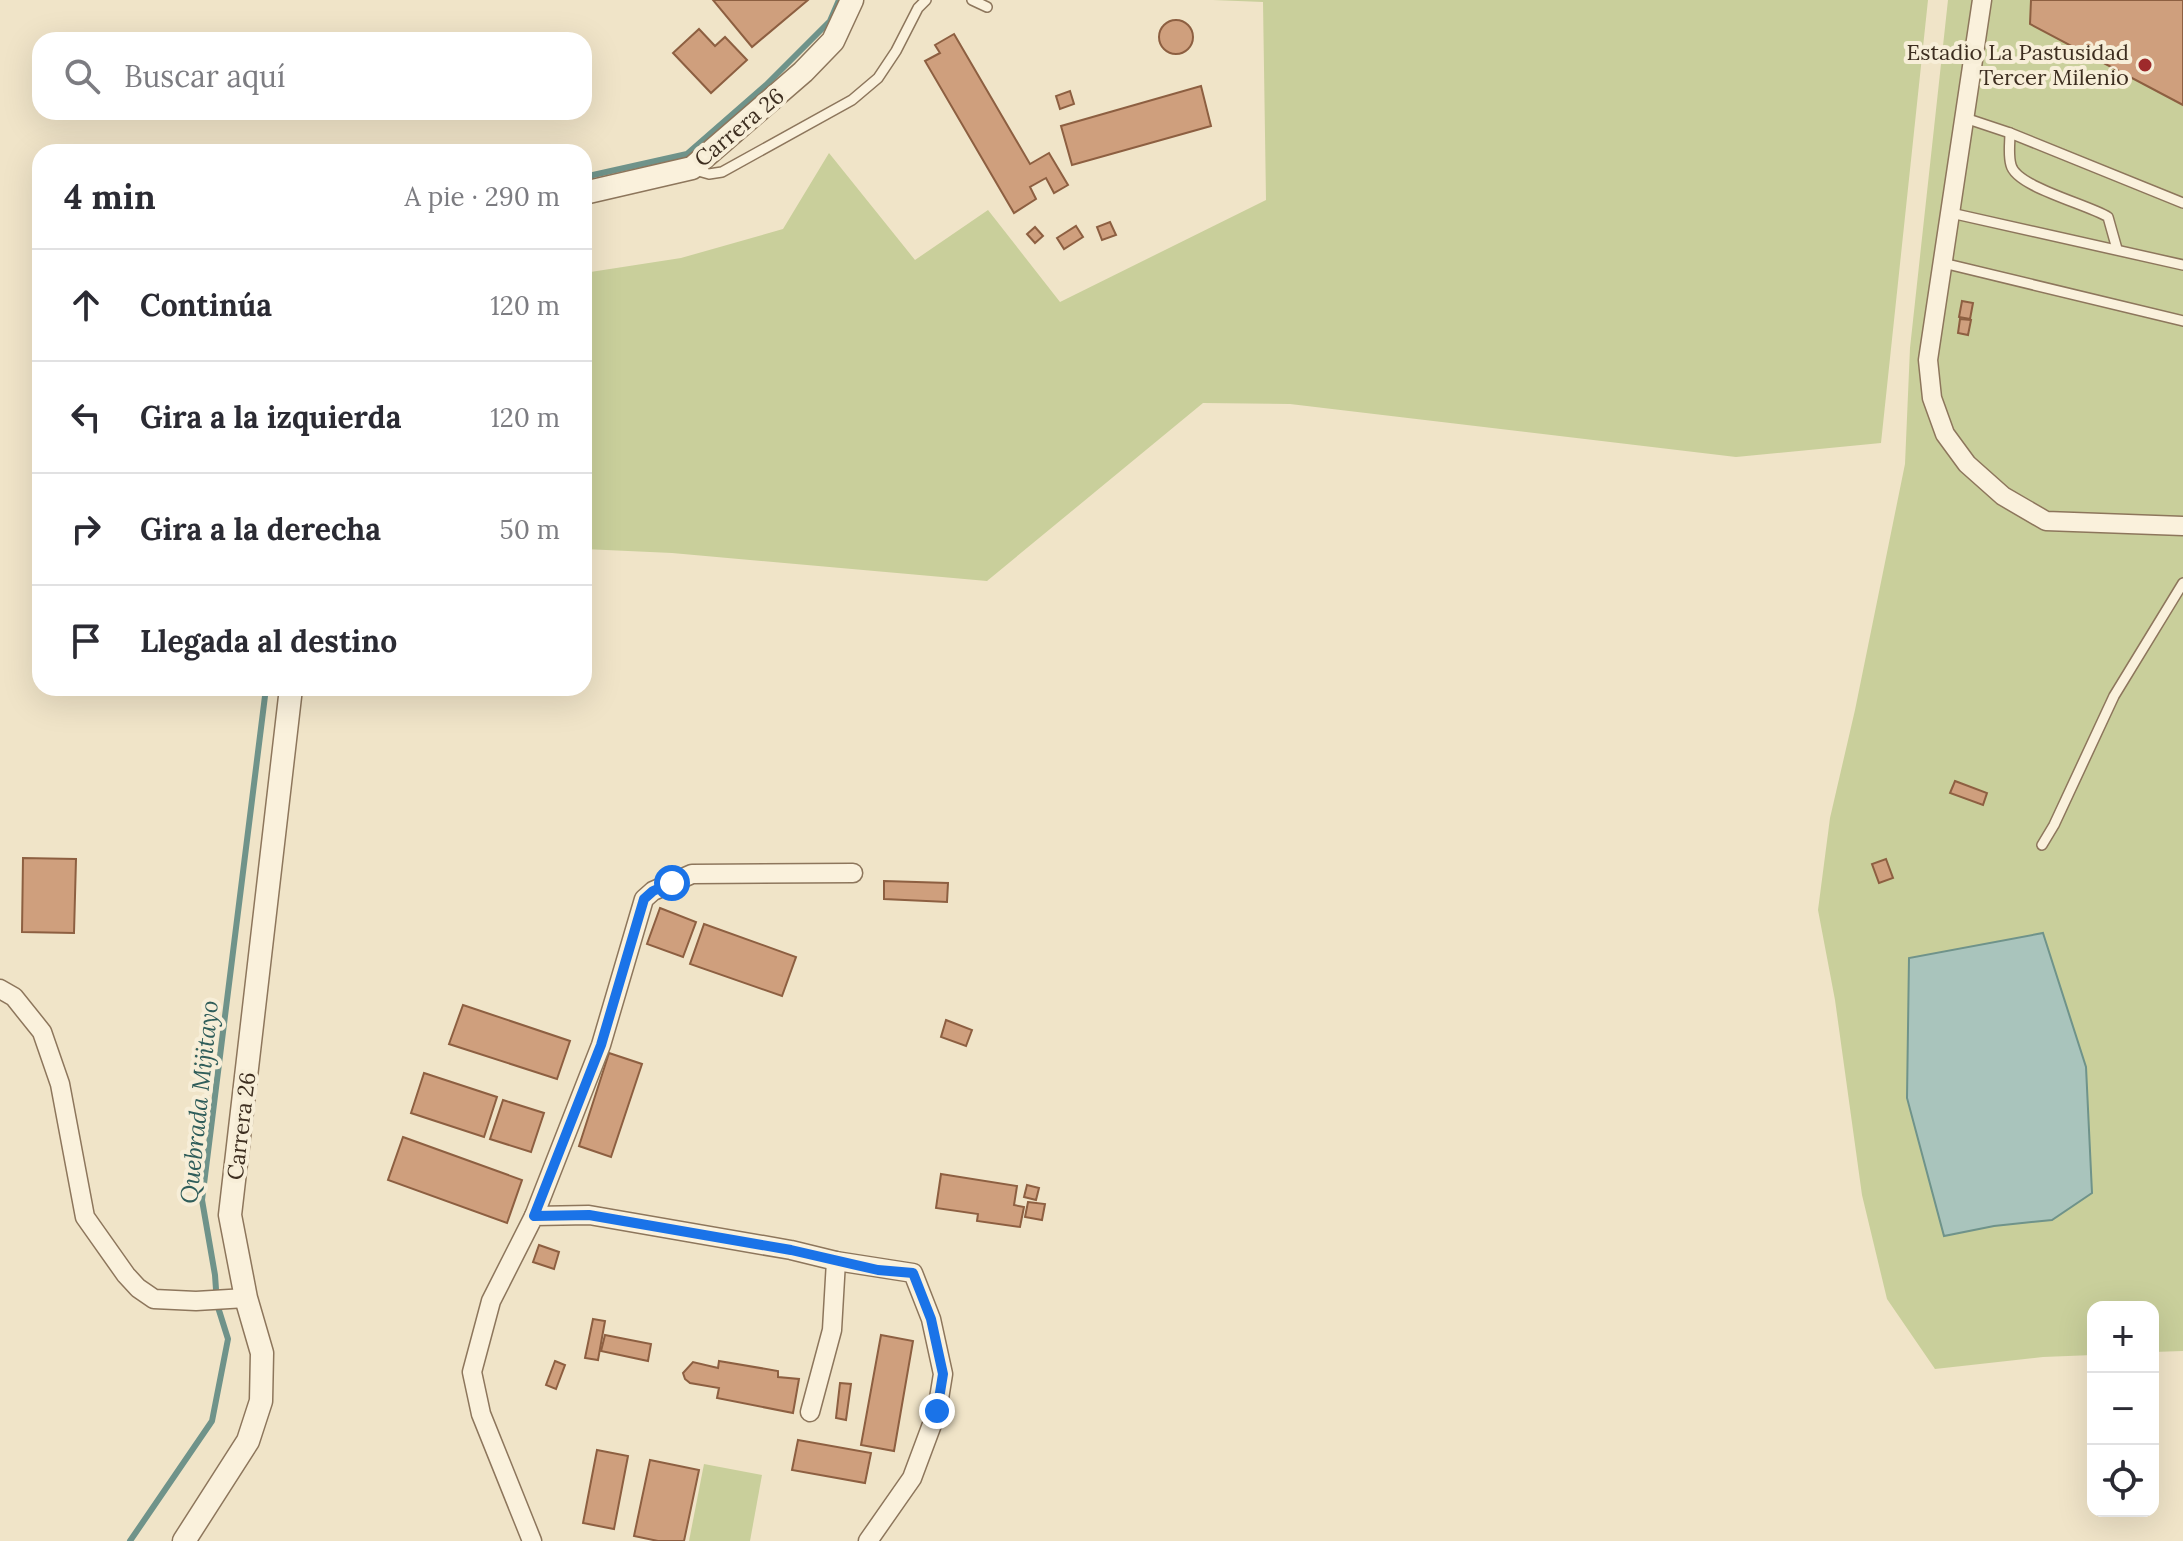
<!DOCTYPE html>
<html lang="es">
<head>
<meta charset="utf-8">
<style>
	body { margin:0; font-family:Lora,serif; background:#f7f7f7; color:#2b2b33 }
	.controls { position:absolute; right:24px; bottom:24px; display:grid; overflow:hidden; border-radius:16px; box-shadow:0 8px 32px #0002 }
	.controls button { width:72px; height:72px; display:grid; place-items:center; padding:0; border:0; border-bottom:2px solid #e1e1e2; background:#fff; color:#2b2b33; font:40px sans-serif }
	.stop { position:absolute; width:24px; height:24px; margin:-18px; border:6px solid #1a73e8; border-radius:50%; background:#fff }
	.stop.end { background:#1a73e8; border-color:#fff; box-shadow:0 2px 8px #0008 }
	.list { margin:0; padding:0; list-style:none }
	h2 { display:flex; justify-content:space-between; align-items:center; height:104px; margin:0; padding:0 32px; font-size:34px }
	h2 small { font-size:26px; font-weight:400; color:#7c7c81 }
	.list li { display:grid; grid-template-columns:52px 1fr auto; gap:24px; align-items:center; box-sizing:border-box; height:112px; padding:0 32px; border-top:2px solid #e1e1e2 }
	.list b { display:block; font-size:30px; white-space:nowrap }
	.list em { font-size:26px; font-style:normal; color:#7c7c81 }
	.icon { flex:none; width:44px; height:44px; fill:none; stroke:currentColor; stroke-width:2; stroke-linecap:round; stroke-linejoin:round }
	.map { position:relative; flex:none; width:2183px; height:1541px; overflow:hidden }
	.search { position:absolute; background:#fff; box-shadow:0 8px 32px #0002; left:32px; top:32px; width:560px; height:88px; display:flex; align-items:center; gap:20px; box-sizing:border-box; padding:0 28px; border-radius:24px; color:#7c7c81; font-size:30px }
	.panel { position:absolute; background:#fff; box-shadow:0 8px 32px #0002; left:32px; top:144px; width:560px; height:552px; border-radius:24px }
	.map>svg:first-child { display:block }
	.green { fill:#c9cf9b }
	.water { fill:#a9c4bc; stroke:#6f938a; stroke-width:2 }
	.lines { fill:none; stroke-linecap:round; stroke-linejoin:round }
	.stream { stroke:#6f938a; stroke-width:6 }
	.building { fill:#cf9f7d; stroke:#8d5f41; stroke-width:2 }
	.service-casing { stroke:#8d765c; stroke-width:12 }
	.minor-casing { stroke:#8d765c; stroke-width:21 }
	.tertiary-casing { stroke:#8d765c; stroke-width:25 }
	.service { stroke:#faf1dc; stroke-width:9 }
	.minor { stroke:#faf1dc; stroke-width:18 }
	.tertiary { stroke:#faf1dc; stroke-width:22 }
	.route { stroke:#1a73e8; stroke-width:10 }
	.poi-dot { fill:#9e2a2b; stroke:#f7eed8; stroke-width:3 }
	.labels { text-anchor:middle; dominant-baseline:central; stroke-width:8; stroke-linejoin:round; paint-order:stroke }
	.poi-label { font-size:22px; fill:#3d2e20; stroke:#f7eed8; text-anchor:end }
	.street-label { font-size:22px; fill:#3d2e20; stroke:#f7eed8 }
	.water-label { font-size:24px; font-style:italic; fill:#2f5d5a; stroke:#f7eed8 }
</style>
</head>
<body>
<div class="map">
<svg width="2183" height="1541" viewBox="0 0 2183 1541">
	<rect width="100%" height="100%" fill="#f0e4c8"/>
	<g class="green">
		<polygon points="1213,0 1928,0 1881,443 1736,457 1290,404 1203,403 987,581 672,553 584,549 584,273 681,258 783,229 829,153 915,260 988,210 1060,302 1266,200 1263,2"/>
		<polygon points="1948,0 2183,0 2183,1351 2153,1352 2153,1307 2093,1307 2093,1355 2043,1357 1935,1369 1887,1299 1862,1195 1835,1000 1818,910 1830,818 1855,710 1905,464 1910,348"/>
		<polygon points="704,1464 762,1475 750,1541 689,1541"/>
	</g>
	<polygon class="water" points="2043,933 2086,1067 2092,1193 2052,1220 1994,1226 1944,1236 1907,1098 1909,958"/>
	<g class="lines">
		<g class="stream">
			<polyline points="584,177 687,154 766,85 830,21 839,0"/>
			<polyline points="130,1541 212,1421 228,1339 217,1304 215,1275 202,1200 266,688"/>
		</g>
	</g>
	<g class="building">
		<polygon points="713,0 808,0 752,47"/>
		<polygon points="2031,0 2183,0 2183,105 2030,24"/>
		<circle cx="1176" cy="37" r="17"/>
		<polygon points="699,29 715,46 725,37 747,60 711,93 673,53"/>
		<polygon points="954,34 1030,164 1049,153 1068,185 1054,193 1046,178 1030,187 1036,199 1014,213 925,61 940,53 935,45"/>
		<polygon points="1201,86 1211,126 1072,165 1061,126"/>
		<polygon points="1070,91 1074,104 1060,109 1056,96"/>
		<polygon points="1110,222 1116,235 1102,240 1097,227"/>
		<polygon points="1076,226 1083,237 1064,249 1057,238"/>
		<polygon points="1035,227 1043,236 1035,243 1027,234"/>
		<polygon points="1962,301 1973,303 1970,319 1959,317"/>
		<polygon points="1960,319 1971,320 1968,335 1958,333"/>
		<polygon points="1955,781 1987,793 1983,805 1950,793"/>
		<polygon points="23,858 76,859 74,933 22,932"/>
		<polygon points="1886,859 1893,878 1879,883 1872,864"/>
		<polygon points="884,881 948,883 947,902 884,899"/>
		<polygon points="660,908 696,922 683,957 647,944"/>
		<polygon points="704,924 796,957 782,996 690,964"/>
		<polygon points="463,1005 570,1041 557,1079 449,1044"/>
		<polygon points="946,1020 972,1030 966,1046 941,1037"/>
		<polygon points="609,1053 642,1064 611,1157 579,1146"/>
		<polygon points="424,1073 497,1097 484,1137 411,1113"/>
		<polygon points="503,1100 544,1113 531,1152 490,1139"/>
		<polygon points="403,1137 522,1180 507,1223 388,1180"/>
		<polygon points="941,1174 1017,1186 1014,1205 1024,1207 1020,1227 977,1221 978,1214 936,1208"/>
		<polygon points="1027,1185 1039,1188 1036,1200 1024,1197"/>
		<polygon points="1028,1202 1045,1204 1042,1220 1025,1217"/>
		<polygon points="539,1245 559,1252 554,1269 533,1262"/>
		<polygon points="593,1319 605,1321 598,1360 585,1358"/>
		<polygon points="605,1335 651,1344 648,1361 601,1351"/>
		<polygon points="881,1335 913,1341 894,1451 861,1445"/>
		<polygon points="555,1361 565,1365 556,1389 546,1385"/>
		<polygon points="719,1361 778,1371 778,1377 799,1379 793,1413 717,1398 719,1388 690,1383 685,1379 683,1373 693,1362 718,1368"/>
		<polygon points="840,1383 851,1384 846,1420 836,1418"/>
		<polygon points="798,1440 871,1453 865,1483 792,1470"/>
		<polygon points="597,1450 628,1456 614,1529 583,1523"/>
		<polygon points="650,1460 699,1470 684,1541 658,1541 634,1536"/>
	</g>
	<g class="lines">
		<defs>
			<g id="service">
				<polyline points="972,0 987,7"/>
				<polyline points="1965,118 2010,133 2183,203"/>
				<path d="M2010,133C2010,143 2008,155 2011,165C2016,187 2087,204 2108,217L2117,249"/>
				<polyline points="695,170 709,174 722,172 852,100 878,78 896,51 918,8 926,0"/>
				<polyline points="1951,213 2183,265"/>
				<polyline points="1943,263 2183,321"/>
				<polyline points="2042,845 2054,825 2114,696 2183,583"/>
			</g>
			<g id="minor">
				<polyline points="1982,0 1928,360 1932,398 1945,434 1967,464 2003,496 2046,521 2183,526"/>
				<polyline points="0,989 14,997 42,1032 60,1084 85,1217 126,1275 138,1288 154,1299 196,1301 246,1298"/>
				<polyline points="534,1216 601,1045 644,899 653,891 692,874 853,873"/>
				<polyline points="836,1261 913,1273 931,1319 943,1374 937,1411 912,1478 868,1541"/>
				<polyline points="532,1541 481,1414 472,1372 491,1301 534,1216 589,1215 791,1250 836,1261 832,1330 810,1412"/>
			</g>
			<g id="tertiary">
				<polyline points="584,193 692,168 803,72 833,41 852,0"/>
				<polyline points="184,1541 248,1441 261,1401 262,1353 246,1298 230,1215 291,688"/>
			</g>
		</defs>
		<use href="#service" class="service-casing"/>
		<use href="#minor" class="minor-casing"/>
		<use href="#tertiary" class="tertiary-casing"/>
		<use href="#service" class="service"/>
		<use href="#minor" class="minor"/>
		<use href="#tertiary" class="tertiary"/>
	</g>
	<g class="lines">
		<polyline class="route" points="672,883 653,891 644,899 601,1045 534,1216 589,1215 791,1250 878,1270 913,1273 931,1319 943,1374 937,1411"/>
	</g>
	<circle class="poi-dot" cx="2145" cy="65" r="8"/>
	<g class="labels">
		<g class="poi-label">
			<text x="2129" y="52">Estadio La Pastusidad<tspan x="2129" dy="25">Tercer Milenio</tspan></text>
		</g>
		<g class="street-label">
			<text transform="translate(739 127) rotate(-40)">Carrera 26</text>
			<text transform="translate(241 1126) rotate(-83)">Carrera 26</text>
		</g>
		<g class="water-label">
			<text transform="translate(199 1102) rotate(-84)">Quebrada Mijitayo</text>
		</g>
	</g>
</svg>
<div class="controls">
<button>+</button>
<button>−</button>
<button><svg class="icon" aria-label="locate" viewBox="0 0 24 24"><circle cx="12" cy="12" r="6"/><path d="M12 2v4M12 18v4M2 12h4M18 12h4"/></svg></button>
</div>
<div class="stop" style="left:672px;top:883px"></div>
<div class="stop end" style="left:937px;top:1411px"></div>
<div class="search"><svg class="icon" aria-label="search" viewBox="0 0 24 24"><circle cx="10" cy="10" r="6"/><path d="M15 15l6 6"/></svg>Buscar aquí</div>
<section class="panel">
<h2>4 min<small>A pie · 290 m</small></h2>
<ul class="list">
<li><svg class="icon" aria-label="ahead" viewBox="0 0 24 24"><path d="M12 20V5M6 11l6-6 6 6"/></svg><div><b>Continúa</b></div><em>120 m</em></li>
<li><svg class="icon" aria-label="left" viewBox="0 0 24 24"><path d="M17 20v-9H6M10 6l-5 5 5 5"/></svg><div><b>Gira a la izquierda</b></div><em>120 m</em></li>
<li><svg class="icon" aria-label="right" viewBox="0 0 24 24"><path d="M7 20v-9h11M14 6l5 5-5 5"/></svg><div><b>Gira a la derecha</b></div><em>50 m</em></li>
<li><svg class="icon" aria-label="arrive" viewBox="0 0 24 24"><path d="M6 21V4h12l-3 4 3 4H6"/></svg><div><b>Llegada al destino</b></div></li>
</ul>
</section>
</div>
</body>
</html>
